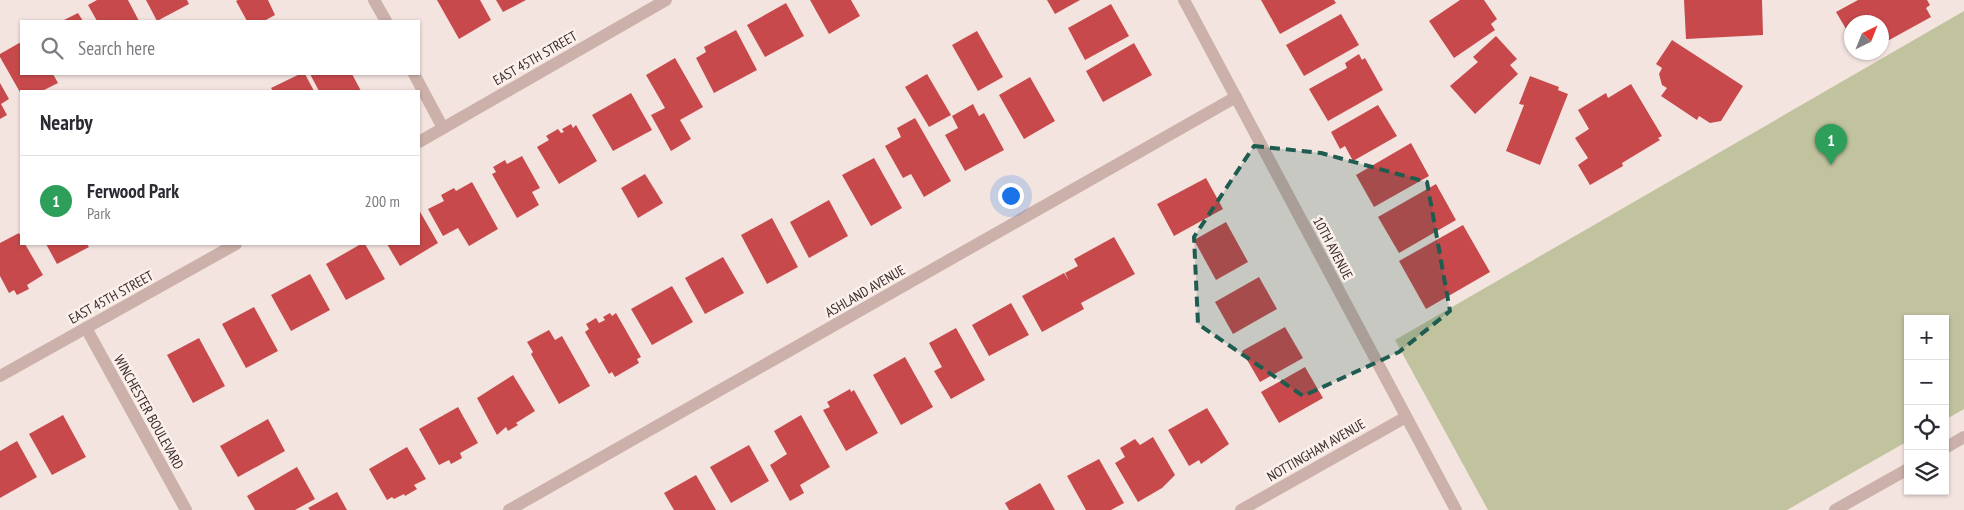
<!DOCTYPE html>
<html lang="en">
<head>
<meta charset="utf-8">
<style>
	body { margin:0; font-family:"PT Sans Narrow",sans-serif; background:#f2f2f3; color:#2b2b33 }
	.controls { position:absolute; right:15px; bottom:15px; display:grid; overflow:hidden; border-radius:0px; box-shadow:0 1px 4px #0004 }
	.controls button { width:45px; height:45px; display:grid; place-items:center; padding:0; border:0; border-bottom:1px solid #e1e1e2; background:#fff; color:#2b2b33; font:25px sans-serif }
	.compass { position:absolute; left:1844px; top:15px; width:45px; height:45px; border-radius:50%; background:#fff; box-shadow:0 1px 4px #0004; rotate:43deg }
	.you { position:absolute; left:1010px; top:195px; width:18px; height:18px; margin:-12px; border:4px solid #fff; border-radius:50%; background:#1a73e8; box-shadow:0 0 0 8px #1a73e833 }
	.badge { display:grid; place-items:center; width:32px; height:32px; border-radius:50%; background:#1e5c50; color:#fff; font-size:16px; font-weight:700 }
	.pin { position:absolute; translate:-50% -41px; filter:drop-shadow(0 1px 2px #0008) }
	.pin::after { content:''; position:absolute; top:26px; width:18px; height:15px; background:inherit; clip-path:polygon(0 0,100% 0,50% 100%) }
	.list { margin:0; padding:0; list-style:none }
	h2 { display:flex; justify-content:space-between; align-items:center; height:65px; margin:0; padding:0 20px; font-size:21px }
	h2 small { font-size:16px; font-weight:400; color:#7c7c81 }
	.list li { display:grid; grid-template-columns:32px 1fr auto; gap:15px; align-items:center; box-sizing:border-box; height:90px; padding:0 20px; border-top:1px solid #e1e1e2 }
	.list b { display:block; font-size:19px; white-space:nowrap }
	.list p { margin:0; font-size:16px; white-space:nowrap; color:#7c7c81 }
	.list em { font-size:16px; font-style:normal; color:#7c7c81 }
	.icon { flex:none; width:28px; height:28px; fill:none; stroke:currentColor; stroke-width:2; stroke-linecap:round; stroke-linejoin:round }
	.map { position:relative; flex:none; width:1964px; height:510px; overflow:hidden }
	.search { position:absolute; background:#fff; box-shadow:0 1px 4px #0004; left:20px; top:20px; width:400px; height:55px; display:flex; align-items:center; gap:12px; box-sizing:border-box; padding:0 18px; border-radius:0px; color:#7c7c81; font-size:19px }
	.panel { position:absolute; background:#fff; box-shadow:0 1px 4px #0004; left:20px; top:90px; width:400px; height:155px; border-radius:0px }
	.map>svg:first-child { display:block }
	.green { fill:#c1c39e }
	.building { fill:#c8494c }
	.lines { fill:none; stroke-linecap:round; stroke-linejoin:round }
	.minor { stroke:#ccb1aa; stroke-width:12 }
	.marked { fill:#1e5c50; fill-opacity:0.2; stroke:#1e5c50; stroke-width:4; stroke-dasharray:10 6; stroke-linejoin:round }
	.labels { text-anchor:middle; dominant-baseline:central; stroke-width:5; stroke-linejoin:round; paint-order:stroke }
	.street-label { font-size:14px; fill:#3a2b2a; stroke:#fbf0ec }
</style>
</head>
<body>
<div class="map">
<svg width="1964" height="510" viewBox="0 0 1964 510">
	<rect width="100%" height="100%" fill="#f3e4df"/>
	<polygon class="green" points="1964,11 1964,409 1945,420 1945,319 1908,319 1908,441 1787,510 1488,510 1395,340"/>
	<g class="building">
		<polygon points="97,0 128,0 139,21 97,21 88,5"/>
		<polygon points="146,0 187,0 189,4 157,21"/>
		<polygon points="238,0 268,0 275,15 264,21 247,21 236,1"/>
		<polygon points="437,0 480,0 491,20 459,39"/>
		<polygon points="496,0 526,0 503,12"/>
		<polygon points="810,0 851,0 860,16 829,34"/>
		<polygon points="1047,0 1080,0 1055,14"/>
		<polygon points="1261,0 1334,0 1336,3 1280,34"/>
		<polygon points="1460,0 1484,0 1497,19 1491,24 1495,30 1454,58 1429,21"/>
		<polygon points="1684,0 1762,0 1763,35 1686,39"/>
		<polygon points="1858,0 1927,0 1930,5 1926,8 1931,17 1882,44 1882,22 1852,22 1852,39 1836,12"/>
		<polygon points="786,3 804,36 765,57 747,25"/>
		<polygon points="1111,4 1129,36 1085,60 1068,28"/>
		<polygon points="78,13 83,21 62,21"/>
		<polygon points="1341,14 1359,45 1304,76 1286,45"/>
		<polygon points="736,30 757,70 714,93 696,58 706,52 704,47"/>
		<polygon points="977,31 1003,77 978,91 952,45"/>
		<polygon points="1496,36 1517,59 1510,65 1518,74 1475,114 1450,86 1478,62 1473,57"/>
		<polygon points="1672,40 1743,86 1721,121 1710,123 1699,116 1697,120 1661,96 1667,88 1662,85 1659,74 1662,68 1656,64"/>
		<polygon points="21,42 21,74 53,74 58,83 42,91 21,91 21,94 0,57 0,54"/>
		<polygon points="1134,43 1152,75 1103,102 1086,71"/>
		<polygon points="1359,54 1362,60 1365,58 1383,90 1328,121 1309,89 1347,68 1345,63"/>
		<polygon points="675,58 703,107 680,120 691,139 671,151 651,115 665,108 646,75"/>
		<polygon points="300,74 305,74 314,91 273,91 271,88"/>
		<polygon points="310,74 352,74 361,91 319,91"/>
		<polygon points="927,74 951,115 929,127 905,87"/>
		<polygon points="1530,76 1559,87 1558,90 1568,94 1540,165 1506,151 1524,105 1519,104"/>
		<polygon points="1030,77 1055,121 1024,139 999,95"/>
		<polygon points="0,83 9,99 1,104 7,115 0,119"/>
		<polygon points="1631,84 1662,136 1658,138 1660,140 1622,163 1623,166 1590,185 1578,165 1588,158 1575,138 1589,129 1578,110 1606,93 1608,98"/>
		<polygon points="631,93 652,130 613,151 592,115"/>
		<polygon points="973,104 979,116 984,113 1004,150 965,171 945,135 958,128 952,116"/>
		<polygon points="1378,105 1397,136 1353,161 1345,146 1340,149 1331,132"/>
		<polygon points="915,118 951,181 924,197 911,174 903,178 885,146 901,137 897,128"/>
		<polygon points="571,124 573,128 576,125 597,161 559,184 537,147 549,140 546,136 558,129 561,133 564,132 562,129"/>
		<polygon points="1411,143 1429,176 1374,207 1356,175"/>
		<polygon points="522,156 540,188 532,192 539,205 517,218 492,174 496,172 493,167 505,160 507,164"/>
		<polygon points="874,158 902,208 871,226 842,175"/>
		<polygon points="645,174 663,203 638,218 621,188"/>
		<polygon points="1206,178 1223,209 1174,236 1157,204"/>
		<polygon points="472,182 498,229 469,246 458,228 443,236 428,209 444,201 441,195 454,188 456,191"/>
		<polygon points="1436,184 1456,220 1399,253 1378,217"/>
		<polygon points="829,200 848,236 809,258 790,222"/>
		<polygon points="419,210 438,243 400,266 387,244 419,244"/>
		<polygon points="772,218 798,267 767,284 741,235"/>
		<polygon points="1226,222 1248,262 1216,280 1194,240"/>
		<polygon points="1463,225 1490,272 1426,309 1399,261"/>
		<polygon points="19,233 21,237 21,244 25,244 43,275 27,285 29,289 17,295 14,290 9,293 0,276 0,243"/>
		<polygon points="1114,237 1135,274 1081,303 1084,309 1042,332 1022,296 1064,273 1069,281 1065,273 1078,266 1074,259"/>
		<polygon points="46,244 87,244 89,247 57,264"/>
		<polygon points="361,244 365,244 385,279 346,300 326,264"/>
		<polygon points="723,257 744,293 705,314 685,278"/>
		<polygon points="310,274 330,310 291,331 271,295"/>
		<polygon points="1259,277 1277,309 1233,334 1215,302"/>
		<polygon points="672,286 693,322 652,345 631,309"/>
		<polygon points="1011,303 1029,335 989,356 972,325"/>
		<polygon points="254,307 278,351 246,368 222,324"/>
		<polygon points="610,313 612,316 616,313 641,357 637,359 639,363 615,377 612,372 609,374 585,332 589,329 586,324 596,318 599,323 605,320 603,317"/>
		<polygon points="1285,327 1303,358 1260,382 1242,351"/>
		<polygon points="956,328 985,380 951,399 934,371 942,367 929,343"/>
		<polygon points="549,330 555,340 562,336 590,386 559,404 531,354 533,352 527,342"/>
		<polygon points="199,338 225,386 193,403 167,355"/>
		<polygon points="905,357 933,407 901,425 873,375"/>
		<polygon points="1305,367 1323,398 1279,423 1261,392"/>
		<polygon points="513,375 535,411 516,423 518,425 508,431 506,427 497,435 477,398"/>
		<polygon points="850,389 851,392 854,390 878,433 846,451 823,410 830,407 827,402"/>
		<polygon points="458,407 478,443 460,453 462,458 451,464 449,460 439,465 419,429"/>
		<polygon points="1207,408 1229,444 1201,464 1199,460 1189,466 1168,430"/>
		<polygon points="63,415 86,457 52,475 29,434"/>
		<polygon points="801,415 830,467 800,485 804,493 790,501 770,465 787,454 774,431"/>
		<polygon points="268,419 285,451 238,477 220,446"/>
		<polygon points="1153,437 1175,475 1162,488 1138,502 1115,463 1125,457 1120,448 1135,439 1140,445"/>
		<polygon points="17,441 37,477 0,498 0,451"/>
		<polygon points="749,445 769,481 731,503 710,467"/>
		<polygon points="407,447 426,479 414,485 417,489 405,496 404,494 394,499 392,497 387,500 369,469"/>
		<polygon points="1099,459 1124,503 1111,510 1086,510 1067,476"/>
		<polygon points="297,467 315,499 295,510 255,510 247,496"/>
		<polygon points="696,475 716,510 674,510 664,493"/>
		<polygon points="1040,483 1055,510 1009,510 1005,503"/>
		<polygon points="337,492 347,510 310,510 308,508"/>
	</g>
	<g class="lines">
		<g class="minor">
			<polyline points="374,0 386,21"/>
			<polyline points="1184,0 1456,510"/>
			<polyline points="414,74 443,128"/>
			<polyline points="419,142 666,0"/>
			<polyline points="86,328 186,510"/>
			<polyline points="0,376 236,244"/>
			<polyline points="1945,448 1964,437"/>
			<polyline points="509,510 1236,97"/>
			<polyline points="1241,510 1406,417"/>
			<polyline points="1835,510 1908,469"/>
		</g>
	</g>
	<path class="marked" d="M1254,146L1321,153L1427,182L1450,311L1399,352L1303,396L1198,324L1194,237Z"/>
	<g class="labels">
		<g class="street-label">
			<text transform="translate(535 58) rotate(-30)">EAST 45TH STREET</text>
			<text transform="translate(1333 248) rotate(62)">10TH AVENUE</text>
			<text transform="translate(865 291) rotate(-30)">ASHLAND AVENUE</text>
			<text transform="translate(111 297) rotate(-29)">EAST 45TH STREET</text>
			<text transform="translate(149 412) rotate(61)">WINCHESTER BOULEVARD</text>
			<text transform="translate(1316 450) rotate(-30)">NOTTINGHAM AVENUE</text>
		</g>
	</g>
</svg>
<div class="controls">
<button>+</button>
<button>−</button>
<button><svg class="icon" aria-label="locate" viewBox="0 0 24 24"><circle cx="12" cy="12" r="6"/><path d="M12 2v4M12 18v4M2 12h4M18 12h4"/></svg></button>
<button><svg class="icon" aria-label="layers" viewBox="0 0 24 24"><path d="M12 4l9 5-9 5-9-5zM3 14l9 5 9-5"/></svg></button>
</div>
<svg class="compass" viewBox="-18 -18 36 36"><path d="M0-13l5 13h-10z" fill="#e53935"/><path d="M0 13l5-13h-10z" fill="#7c7c81"/></svg>
<div class="you"></div>
<div class="pin badge" style="left:1831px;top:165px;background:#2e9e5b">1</div>
<div class="search"><svg class="icon" aria-label="search" viewBox="0 0 24 24"><circle cx="10" cy="10" r="6"/><path d="M15 15l6 6"/></svg>Search here</div>
<section class="panel">
<h2>Nearby<small></small></h2>
<ul class="list">
<li><span class="badge" style="background:#2e9e5b">1</span><div><b>Ferwood Park</b><p>Park</p></div><em>200 m</em></li>
</ul>
</section>
</div>
</body>
</html>
